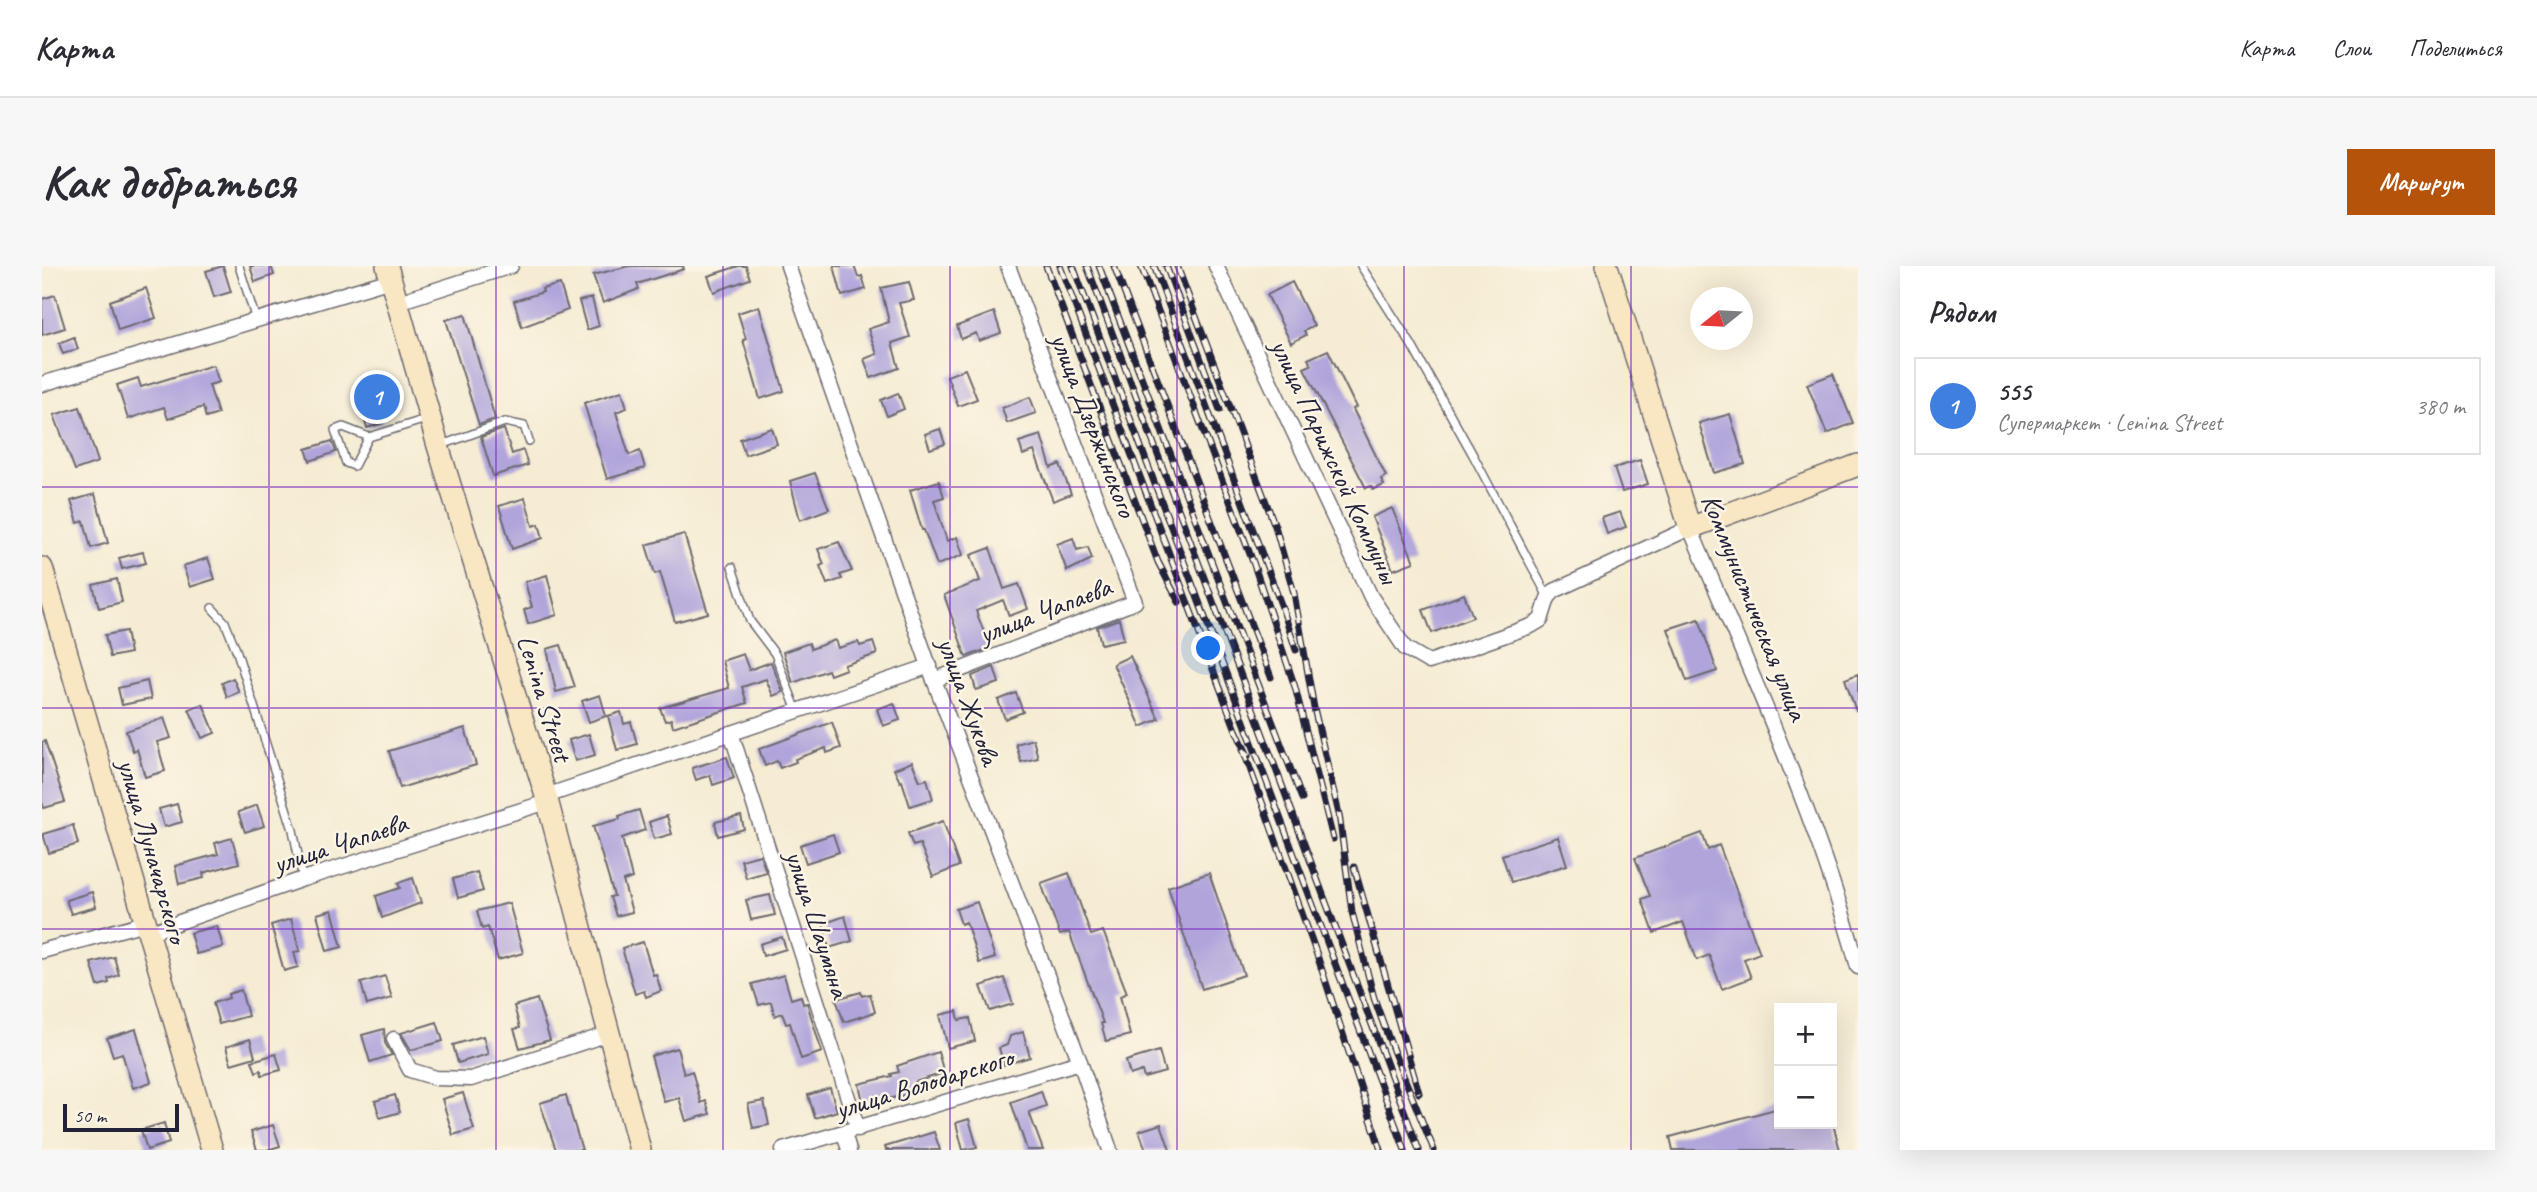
<!DOCTYPE html>
<html lang="ru">
<head>
<meta charset="utf-8">
<style>
	body { margin:0; font-family:Caveat,sans-serif; background:#f7f7f7; color:#2b2b33 }
	.controls { position:absolute; right:21px; bottom:21px; display:grid; overflow:hidden; border-radius:0px; box-shadow:0 7px 28px #0002 }
	.controls button { width:63px; height:63px; display:grid; place-items:center; padding:0; border:0; border-bottom:2px solid #e1e1e2; background:#fff; color:#2b2b33; font:35px sans-serif }
	.compass { position:absolute; left:1648px; top:21px; width:63px; height:63px; border-radius:50%; background:#fff; box-shadow:0 7px 28px #0002; rotate:252deg }
	.scale { position:absolute; left:21px; bottom:18px; width:116px; box-sizing:border-box; padding-left:7px; border:4px solid #22223b; border-top:0; font-size:19px; line-height:24px; white-space:nowrap; color:#22223b; -webkit-text-stroke:5px #fcf5e5; paint-order:stroke }
	.you { position:absolute; left:1167px; top:383px; width:24px; height:24px; margin:-18px; border:5px solid #fff; border-radius:50%; background:#1a73e8; box-shadow:0 0 0 10px #1a73e833 }
	.badge { display:grid; place-items:center; width:46px; height:46px; border-radius:50%; background:#b45309; color:#fff; font-size:23px; font-weight:700 }
	.pin { position:absolute; translate:-50% -50%; border:4px solid #fff; box-shadow:0 2px 7px #0006 }
	.list { margin:0; padding:0; list-style:none }
	h2 { display:flex; justify-content:space-between; align-items:center; height:91px; margin:0; padding:0 28px; font-size:30px }
	h2 small { font-size:23px; font-weight:400; color:#7c7c81 }
	.list li { display:grid; grid-template-columns:46px 1fr auto; gap:21px; align-items:center; box-sizing:border-box; height:98px; margin:0 14px 14px; padding:0 14px; border:2px solid #e1e1e2; border-radius:0px }
	.list b { display:block; font-size:26px; white-space:nowrap }
	.list p { margin:0; font-size:23px; white-space:nowrap; color:#7c7c81 }
	.list em { font-size:23px; font-style:normal; color:#7c7c81 }
	.map { position:relative; flex:none; width:1816px; height:884px; overflow:hidden; border-radius:0px }
	header { display:flex; align-items:center; gap:42px; box-sizing:border-box; height:98px; padding:0 35px; background:#fff; border-bottom:2px solid #e1e1e2 }
	header strong { font-size:33px }
	nav { display:flex; gap:38px; margin-inline-start:auto; font-size:24px }
	.intro { display:flex; align-items:center; justify-content:space-between; box-sizing:border-box; height:168px; padding:0 42px }
	h1 { margin:0; font-size:49px }
	.button { padding:18px 32px; border-radius:0px; background:#b45309; color:#fff; font-size:24px; font-weight:700 }
	main { display:flex; gap:42px; padding:0 42px }
	aside { flex:1; background:#fff; border-radius:0px; box-shadow:0 7px 28px #0002 }
	.map>svg:first-child { display:block }
	.building { fill:#b0a4db }
	.lines { fill:none; stroke-linecap:round; stroke-linejoin:round }
	.lane-casing { stroke:#6c6970; stroke-width:10 }
	.street-casing { stroke:#6c6970; stroke-width:17 }
	.secondary-casing { stroke:#6c6970; stroke-width:24 }
	.lane { stroke:#fff; stroke-width:7 }
	.street { stroke:#fff; stroke-width:14 }
	.secondary { stroke:#f9e7c3; stroke-width:21 }
	.rail-casing { stroke:#22223b; stroke-width:7 }
	.rail { stroke:#fcf5e5; stroke-width:4.5; stroke-dasharray:13; stroke-linecap:butt }
	.grid { fill:none; stroke:#7b2cbf; stroke-width:2; stroke-opacity:0.55 }
	.labels { text-anchor:middle; dominant-baseline:central; stroke-width:5; stroke-linejoin:round; paint-order:stroke }
	.street-label { font-size:28px; fill:#22223b; stroke:#fcf5e5 }
</style>
</head>
<body>
<header>
<strong>Карта</strong>
<nav><a>Карта</a><a>Слои</a><a>Поделиться</a></nav>
</header>
<div class="intro"><h1>Как добраться</h1><a class="button">Маршрут</a></div>
<main>
<div class="map">
<svg width="1816" height="884" viewBox="0 0 1816 884">
	<rect width="100%" height="100%" fill="#fcf5e5"/>
	<filter id="ink" filterUnits="userSpaceOnUse"><feTurbulence type="fractalNoise" baseFrequency=".0143" numOctaves="2"/><feDisplacementMap in="SourceGraphic" scale="14" xChannelSelector="R" yChannelSelector="G"/><feConvolveMatrix kernelMatrix="1 2 1 2 8 2 1 2 1" color-interpolation-filters="sRGB"/></filter>
	<filter id="wash" filterUnits="userSpaceOnUse"><feTurbulence type="fractalNoise" baseFrequency=".00686" numOctaves="4" result="noise"/><feDisplacementMap in="SourceGraphic" scale="28" xChannelSelector="R" yChannelSelector="G"/><feGaussianBlur stdDeviation="1.57" result="paint"/><feColorMatrix in="noise" values="0 0 0 0 0 0 0 0 0 0 0 0 0 0 0 0 0 1.4 0 .05"/><feComposite in="paint" operator="in"/></filter>
	<g filter="url(#wash)">
		<rect width="100%" height="100%" fill="#f5ecd3"/>
		<g id="blocks">
			<g class="building">
				<polygon points="181,0 189,26 172,31 164,5"/>
				<polygon points="208,0 229,0 232,9 213,16"/>
				<polygon points="587,0 641,0 642,3 595,18 597,23 561,37 551,9"/>
				<polygon points="697,0 704,0 708,13 672,26 666,10"/>
				<polygon points="792,0 812,0 816,11 820,10 824,23 800,30"/>
				<polygon points="867,16 872,34 857,37 868,71 850,77 857,102 829,112 822,93 835,88 826,63 847,56 839,22"/>
				<polygon points="1250,16 1272,60 1262,65 1264,69 1249,77 1225,29"/>
				<polygon points="518,18 526,44 480,61 472,35 501,26 500,23"/>
				<polygon points="104,22 114,52 76,64 68,35"/>
				<polygon points="13,29 23,62 0,69 0,33"/>
				<polygon points="550,32 557,60 545,64 537,35"/>
				<polygon points="717,40 742,125 718,133 701,74 704,73 696,47"/>
				<polygon points="952,46 959,67 937,75 934,67 919,73 915,60"/>
				<polygon points="423,48 453,153 437,159 404,54"/>
				<polygon points="32,71 36,83 21,88 17,77"/>
				<polygon points="1286,84 1314,141 1311,143 1344,210 1339,213 1342,219 1331,224 1329,220 1324,222 1262,102 1269,99 1266,93"/>
				<polygon points="171,99 177,116 167,119 176,148 164,152 161,141 126,153 122,141 86,153 75,119 96,112 99,121"/>
				<polygon points="923,103 935,133 916,140 905,110"/>
				<polygon points="1791,108 1811,157 1785,168 1765,118"/>
				<polygon points="580,125 585,142 574,146 587,189 598,185 603,202 565,213 542,137"/>
				<polygon points="331,126 341,157 325,162 315,131"/>
				<polygon points="856,127 862,143 845,150 839,134"/>
				<polygon points="988,131 994,147 965,157 960,142"/>
				<polygon points="38,141 56,196 33,204 12,149"/>
				<polygon points="1688,148 1703,198 1672,207 1657,157"/>
				<polygon points="730,162 735,178 703,189 698,173"/>
				<polygon points="462,163 470,188 481,184 486,199 451,210 439,171"/>
				<polygon points="898,163 903,178 888,183 883,168"/>
				<polygon points="999,169 1009,202 1018,198 1029,228 1011,235 992,185 981,189 977,176"/>
				<polygon points="290,175 294,186 268,195 264,183"/>
				<polygon points="1598,194 1606,218 1580,226 1572,202"/>
				<polygon points="773,207 787,243 758,254 748,215"/>
				<polygon points="897,215 902,231 892,234 905,275 915,271 921,289 895,299 882,264 880,264 868,224"/>
				<polygon points="53,228 66,277 49,282 42,255 36,257 29,235"/>
				<polygon points="483,232 491,260 497,258 501,272 470,283 457,240"/>
				<polygon points="1350,242 1372,296 1351,304 1330,251"/>
				<polygon points="1578,246 1584,261 1565,268 1560,252"/>
				<polygon points="642,268 666,347 633,356 618,306 613,308 604,279"/>
				<polygon points="1031,272 1035,284 1046,281 1050,293 1025,305 1015,278"/>
				<polygon points="797,276 810,305 798,309 800,313 785,318 778,300 782,298 776,283"/>
				<polygon points="948,282 962,323 977,318 986,343 967,350 961,334 934,345 948,382 924,391 902,329 938,315 929,289"/>
				<polygon points="101,286 104,297 80,303 77,292"/>
				<polygon points="166,292 173,313 148,321 141,300"/>
				<polygon points="505,309 515,349 486,358 482,344 490,341 483,316"/>
				<polygon points="75,313 80,336 57,342 51,319"/>
				<polygon points="1422,328 1431,351 1390,367 1381,344"/>
				<polygon points="1077,353 1082,373 1059,378 1055,361"/>
				<polygon points="1657,353 1675,405 1645,415 1626,363"/>
				<polygon points="84,365 88,387 68,391 63,369"/>
				<polygon points="793,374 796,382 816,376 818,380 831,376 835,388 802,399 804,403 788,409 786,404 751,417 741,386 767,377 769,383"/>
				<polygon points="519,379 533,421 514,426 505,383"/>
				<polygon points="701,388 707,404 729,396 741,426 731,430 724,413 700,421 705,437 631,461 629,453 623,455 618,442 687,422 680,395"/>
				<polygon points="1088,390 1117,453 1099,461 1071,398"/>
				<polygon points="952,401 957,417 934,424 930,410"/>
				<polygon points="1816,408 1816,445 1814,445 1803,413"/>
				<polygon points="191,412 197,426 185,431 180,417"/>
				<polygon points="105,415 109,433 80,439 76,422"/>
				<polygon points="974,427 981,446 963,453 956,434"/>
				<polygon points="558,429 564,450 547,456 540,435"/>
				<polygon points="852,437 858,454 841,460 835,443"/>
				<polygon points="161,438 173,467 160,472 147,443"/>
				<polygon points="579,446 582,458 589,456 595,478 575,484 566,450"/>
				<polygon points="122,452 129,472 115,476 123,505 103,511 95,483 91,485 84,465"/>
				<polygon points="790,456 799,482 785,487 784,482 753,493 754,496 738,502 735,495 723,500 717,483"/>
				<polygon points="423,462 434,499 358,522 347,485"/>
				<polygon points="547,468 553,489 533,495 527,474"/>
				<polygon points="991,473 996,492 979,496 974,478"/>
				<polygon points="3,475 23,536 2,542 0,536 0,476"/>
				<polygon points="685,491 692,512 671,519 668,509 654,514 650,502"/>
				<polygon points="870,496 878,515 885,513 891,533 868,540 860,515 858,516 852,503"/>
				<polygon points="135,538 140,556 122,561 117,543"/>
				<polygon points="215,539 222,560 203,566 196,546"/>
				<polygon points="597,544 603,564 580,572 590,612 581,615 590,646 574,650 568,631 572,630 551,560 578,553 577,550"/>
				<polygon points="625,550 630,568 612,573 607,556"/>
				<polygon points="699,550 702,563 676,570 673,556"/>
				<polygon points="901,555 917,600 891,611 878,578 871,580 866,567"/>
				<polygon points="31,559 36,578 7,587 1,568"/>
				<polygon points="1660,567 1666,584 1677,579 1718,687 1702,693 1709,712 1680,723 1667,689 1655,694 1641,656 1612,667 1600,633 1608,630 1593,592"/>
				<polygon points="791,568 797,586 764,597 758,579"/>
				<polygon points="1516,571 1525,599 1469,616 1460,589"/>
				<polygon points="190,572 197,597 161,607 162,612 137,618 133,600 176,588 173,577"/>
				<polygon points="718,589 724,606 704,612 699,594"/>
				<polygon points="435,606 441,625 416,632 411,613"/>
				<polygon points="1027,607 1049,669 1061,665 1085,727 1078,730 1088,769 1064,775 1059,757 1061,757 1027,666 1018,669 999,617"/>
				<polygon points="1167,607 1202,709 1160,723 1126,621"/>
				<polygon points="371,612 379,637 340,652 334,630 358,622 356,617"/>
				<polygon points="50,626 54,641 29,648 24,634"/>
				<polygon points="728,629 733,649 709,654 704,634"/>
				<polygon points="935,636 953,692 937,697 924,656 919,658 914,643"/>
				<polygon points="467,637 481,687 456,694 446,661 440,663 435,645"/>
				<polygon points="290,644 300,681 285,685 275,648"/>
				<polygon points="803,650 810,675 787,682 781,658"/>
				<polygon points="249,653 258,685 252,686 256,701 242,705 229,659"/>
				<polygon points="175,660 181,681 154,688 148,667"/>
				<polygon points="740,671 744,683 721,690 718,678"/>
				<polygon points="601,676 611,709 614,708 619,725 604,731 602,725 593,728 580,682"/>
				<polygon points="72,691 77,709 66,713 67,717 56,720 49,697"/>
				<polygon points="742,709 749,733 759,730 761,738 765,737 780,786 759,793 748,757 744,758 740,747 733,750 729,736 717,739 710,718"/>
				<polygon points="343,710 350,732 325,739 319,717"/>
				<polygon points="962,712 971,738 948,745 939,720"/>
				<polygon points="199,724 206,750 177,758 171,737 187,732 186,728"/>
				<polygon points="819,726 820,730 828,728 833,746 802,756 794,733"/>
				<polygon points="495,733 508,774 478,782 472,763 478,762 472,740"/>
				<polygon points="915,745 917,754 928,752 933,775 906,782 898,749"/>
				<polygon points="395,756 401,775 369,784 359,767"/>
				<polygon points="94,763 109,816 91,822 80,787 71,790 65,772"/>
				<polygon points="342,763 343,777 350,789 328,796 320,769"/>
				<polygon points="981,766 988,791 962,799 957,782 965,779 968,770"/>
				<polygon points="441,770 446,788 416,797 411,779"/>
				<polygon points="208,773 213,791 189,798 184,781"/>
				<polygon points="635,782 642,808 650,805 659,837 664,835 668,848 644,855 637,832 622,836 609,790"/>
				<polygon points="1117,785 1123,806 1102,812 1100,805 1088,809 1084,795"/>
				<polygon points="896,786 902,807 873,816 876,825 822,840 817,818 850,810 849,808 857,806 855,800"/>
				<polygon points="234,788 239,804 220,809 219,804 214,806 210,795"/>
				<polygon points="788,822 795,845 773,852 766,829"/>
				<polygon points="999,825 1004,840 987,846 1001,884 985,884 969,836"/>
				<polygon points="421,827 432,863 411,869 400,833"/>
				<polygon points="353,829 358,846 338,852 333,835"/>
				<polygon points="524,829 529,848 540,884 514,884 498,837"/>
				<polygon points="722,835 727,859 711,862 706,838"/>
				<polygon points="1737,842 1737,858 1791,858 1798,884 1631,884 1628,871"/>
				<polygon points="927,853 935,881 921,884 914,857"/>
				<polygon points="122,857 127,877 105,884 99,864"/>
				<polygon points="1119,858 1128,884 1104,884 1097,865"/>
				<polygon points="231,859 238,880 225,884 215,884 209,866"/>
				<polygon points="892,866 898,884 844,884 843,881"/>
			</g>
		</g>
	</g>
	<g filter="url(#ink)">
		<use href="#blocks" fill-opacity="0" stroke="#6c6970" stroke-width="2"/>
		<g class="lines">
			<defs>
				<g id="lane">
					<polyline points="197,0 214,54"/>
					<polyline points="1319,0 1369,78 1431,189 1506,331"/>
					<polyline points="327,171 312,200 304,197 293,164 301,161 327,171 384,153"/>
					<polyline points="397,180 463,156 482,160 487,175"/>
					<polyline points="690,301 708,355 733,388 755,445"/>
					<polyline points="170,342 183,356 195,386 251,564 261,613"/>
				</g>
				<g id="street">
					<polyline points="746,0 892,414 1038,796 1068,884"/>
					<path d="M1174,0L1329,331L1363,382L1387,396L1489,360L1499,354L1506,332L1512,325L1648,262C1708,406 1775,550 1816,701"/>
					<polyline points="356,36 469,0"/>
					<polyline points="0,118 349,14"/>
					<polyline points="892,414 1093,336 966,0"/>
					<polyline points="689,467 816,863"/>
					<polyline points="504,530 888,400"/>
					<polyline points="106,667 261,613 505,536"/>
					<polyline points="0,685 103,657"/>
					<polyline points="352,773 368,804 394,812 429,813 566,768"/>
					<polyline points="802,867 807,884"/>
					<polyline points="741,884 1038,796"/>
				</g>
				<g id="secondary">
					<polyline points="345,0 396,180 504,530 598,884"/>
					<polyline points="1565,0 1648,262 1816,199"/>
					<polyline points="0,302 170,884"/>
				</g>
			</defs>
			<use href="#lane" class="lane-casing"/>
			<use href="#street" class="street-casing"/>
			<use href="#secondary" class="secondary-casing"/>
			<use href="#lane" class="lane"/>
			<use href="#street" class="street"/>
			<use href="#secondary" class="secondary"/>
			<defs>
				<g id="rail">
					<polyline points="1004,0 1116,296 1137,336"/>
					<polyline points="1018,0 1194,464 1206,490"/>
					<polyline points="1031,0 1363,884"/>
					<polyline points="1045,0 1377,884"/>
					<polyline points="1057,0 1260,533"/>
					<polyline points="1072,0 1229,411"/>
					<polyline points="1099,0 1211,296 1253,421 1291,573"/>
					<polyline points="1112,0 1241,344 1254,384"/>
					<polyline points="1124,0 1178,144"/>
					<polyline points="1135,0 1233,260 1252,327 1272,442 1297,548 1310,646 1332,732 1352,787 1392,884"/>
					<polyline points="1201,483 1275,689 1339,884"/>
					<polyline points="1312,601 1377,827"/>
				</g>
			</defs>
			<use href="#rail" class="rail-casing"/>
			<use href="#rail" class="rail"/>
		</g>
	</g>
	<path class="grid" d="M227,0V884M454,0V884M681,0V884M908,0V884M1135,0V884M1362,0V884M1589,0V884M0,221H1816M0,442H1816M0,663H1816"/>
	<g class="labels">
		<g class="street-label">
			<text transform="translate(1052 159) rotate(69)">улица Дзержинского</text>
			<text transform="translate(1293 195) rotate(65)">улица Парижской Коммуны</text>
			<text transform="translate(1713 341) rotate(68)">Коммунистическая улица</text>
			<text transform="translate(1003 344) rotate(-21)">улица Чапаева</text>
			<text transform="translate(503 432) rotate(73)">Lenina Street</text>
			<text transform="translate(927 435) rotate(70)">улица Жукова</text>
			<text transform="translate(298 577) rotate(-18)">улица Чапаева</text>
			<text transform="translate(111 585) rotate(74)">улица Луначарского</text>
			<text transform="translate(776 658) rotate(72)">улица Шаумяна</text>
			<text transform="translate(882 817) rotate(-17)">улица Володарского</text>
		</g>
	</g>
</svg>
<div class="controls">
<button>+</button>
<button>−</button>
</div>
<svg class="compass" viewBox="-18 -18 36 36"><path d="M0-13l5 13h-10z" fill="#e53935"/><path d="M0 13l5-13h-10z" fill="#7c7c81"/></svg>
<div class="scale">50 m</div>
<div class="you"></div>
<div class="pin badge" style="left:335px;top:131px;background:#3f7fe0">1</div>
</div>
<aside>
<h2>Рядом<small></small></h2>
<ul class="list">
<li><span class="badge" style="background:#3f7fe0">1</span><div><b>555</b><p>Супермаркет · Lenina Street</p></div><em>380 m</em></li>
</ul>
</aside>
</main>
</body>
</html>
